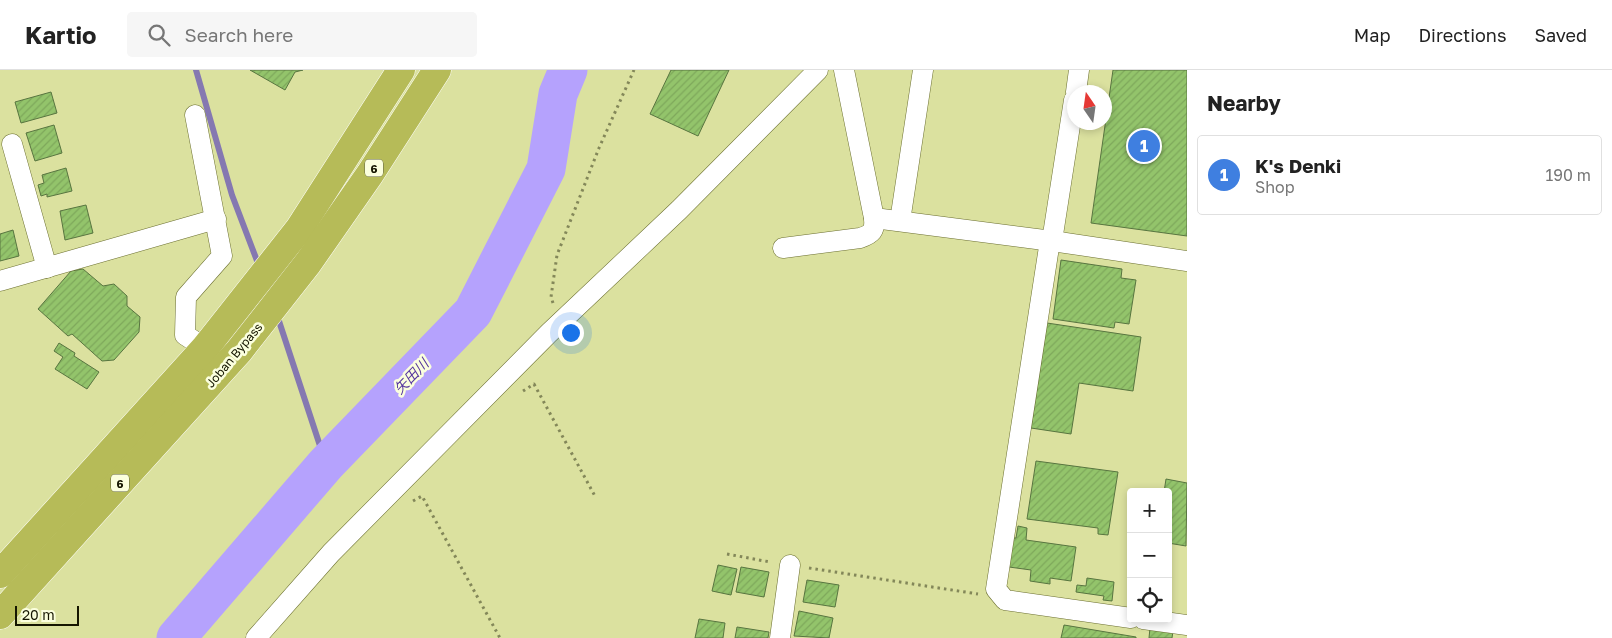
<!DOCTYPE html>
<html lang="en">
<head>
<meta charset="utf-8">
<style>
	body { margin:0; font-family:"Golos Text","Noto Sans JP",sans-serif; background:#f6f6f6; color:#222 }
	.controls { position:absolute; right:15px; bottom:15px; display:grid; overflow:hidden; border-radius:5px; box-shadow:0 2px 8px #0003 }
	.controls button { width:45px; height:45px; display:grid; place-items:center; padding:0; border:0; border-bottom:1px solid #e0e0e0; background:#fff; color:#222; font:25px sans-serif }
	.compass { position:absolute; left:1067px; top:15px; width:45px; height:45px; border-radius:50%; background:#fff; box-shadow:0 2px 8px #0003; rotate:347deg }
	.scale { position:absolute; left:15px; bottom:12px; width:64px; box-sizing:border-box; padding-left:5px; border:2px solid #151600; border-top:0; font-size:14px; line-height:18px; white-space:nowrap; color:#151600; -webkit-text-stroke:4px #fbffde; paint-order:stroke }
	.you { position:absolute; left:570px; top:262px; width:18px; height:18px; margin:-12px; border:4px solid #fff; border-radius:50%; background:#1a73e8; box-shadow:0 0 0 8px #1a73e833 }
	.badge { display:grid; place-items:center; width:32px; height:32px; border-radius:50%; background:#7856cf; color:#fff; font-size:16px; font-weight:700 }
	.pin { position:absolute; translate:-50% -50%; border:2px solid #fff; box-shadow:0 1px 5px #0006 }
	.list { margin:0; padding:0; list-style:none }
	h2 { display:flex; justify-content:space-between; align-items:center; height:65px; margin:0; padding:0 20px; font-size:21px }
	h2 small { font-size:16px; font-weight:400; color:#767676 }
	.list li { display:grid; grid-template-columns:32px 1fr auto; gap:15px; align-items:center; box-sizing:border-box; height:80px; margin:0 10px 10px; padding:0 10px; border:1px solid #e0e0e0; border-radius:5px }
	.list b { display:block; font-size:19px; white-space:nowrap }
	.list p { margin:0; font-size:16px; white-space:nowrap; color:#767676 }
	.list em { font-size:16px; font-style:normal; color:#767676 }
	.icon { flex:none; width:28px; height:28px; fill:none; stroke:currentColor; stroke-width:2; stroke-linecap:round; stroke-linejoin:round }
	.map { position:relative; flex:none; width:1187px; height:568px; overflow:hidden }
	header { display:flex; align-items:center; gap:30px; box-sizing:border-box; height:70px; padding:0 25px; background:#fff; border-bottom:1px solid #e0e0e0 }
	header strong { font-size:24px }
	nav { display:flex; gap:28px; margin-inline-start:auto; font-size:18px }
	.search { width:350px; height:45px; background:#f6f6f6; display:flex; align-items:center; gap:12px; box-sizing:border-box; padding:0 18px; border-radius:5px; color:#767676; font-size:19px }
	main { display:flex }
	aside { flex:1; background:#fff }
	.map>svg:first-child { display:block }
	.lines { fill:none; stroke-linecap:round; stroke-linejoin:round }
	.stream { stroke:#8578b1; stroke-width:6 }
	.river { stroke:#b5a2fd; stroke-width:39 }
	.building { fill:url(#building-hatch); stroke:#587540 }
	.minor-casing { stroke:#6b6f30; stroke-width:21 }
	.trunk-casing { stroke:#fff; stroke-width:29 }
	.path { stroke:#838759; stroke-width:3; stroke-dasharray:2.5 4; stroke-linecap:butt }
	.minor { stroke:#fff; stroke-width:20 }
	.trunk { stroke:#b6bb58; stroke-width:28 }
	.labels { text-anchor:middle; dominant-baseline:central; stroke-width:5; stroke-linejoin:round; paint-order:stroke }
	.shield { fill:#fbffde; stroke:#5a5c43; stroke-width:1 }
	.shield-label { font-size:11px; font-weight:bold; fill:#151600 }
	.street-label { font-size:12px; fill:#151600; stroke:#fbffde }
	.water-label { font-size:14px; font-style:italic; fill:#56379e; stroke:#fbffde }
</style>
</head>
<body>
<header>
<strong>Kartio</strong>
<div class="search"><svg class="icon" aria-label="search" viewBox="0 0 24 24"><circle cx="10" cy="10" r="6"/><path d="M15 15l6 6"/></svg>Search here</div>
<nav><a>Map</a><a>Directions</a><a>Saved</a></nav>
</header>
<main>
<div class="map">
<svg width="1187" height="568" viewBox="0 0 1187 568">
	<defs>
		<pattern id="building-hatch" width="6" height="6" patternUnits="userSpaceOnUse" patternTransform="scale(1.25)"><rect width="6" height="6" fill="#93c46b"/><path d="M-1 1l2-2M0 6l6-6M5 7l2-2" fill="none" stroke="#7ea85b"/></pattern>
	</defs>
	<rect width="100%" height="100%" fill="#dbe19f"/>
	<g class="lines">
		<g class="stream">
			<polyline points="196,0 232,125 259,196"/>
			<polyline points="277,245 326,394"/>
		</g>
		<polyline class="river" points="176,568 326,394 473,242 546,99 558,24 568,0"/>
	</g>
	<g class="building">
		<polygon points="250,0 303,0 295,2 285,20"/>
		<polygon points="671,0 729,0 698,66 650,44"/>
		<polygon points="1113,0 1187,0 1187,166 1091,153"/>
		<polygon points="51,22 57,43 21,53 15,32"/>
		<polygon points="54,55 62,83 35,91 26,63"/>
		<polygon points="66,98 72,121 47,127 47,124 41,126 38,115 44,113 42,105"/>
		<polygon points="86,135 93,163 65,170 60,141"/>
		<polygon points="13,160 19,186 0,191 0,164"/>
		<polygon points="1061,190 1122,199 1121,208 1136,210 1129,254 1115,252 1114,258 1053,249"/>
		<polygon points="83,199 103,216 114,214 127,226 127,236 140,247 139,262 114,290 102,291 72,264 68,266 38,239 71,201"/>
		<polygon points="1047,253 1141,267 1133,321 1079,313 1071,364 1031,358"/>
		<polygon points="59,273 75,283 74,286 99,302 87,319 55,299 63,287 54,281"/>
		<polygon points="1036,391 1118,402 1108,465 1098,464 1098,458 1027,449"/>
		<polygon points="1166,409 1187,413 1186,476 1168,473 1168,422 1164,422"/>
		<polygon points="1018,456 1027,458 1026,470 1076,477 1071,511 1050,508 1050,514 1030,511 1031,500 1009,497 1013,468 1016,468"/>
		<polygon points="718,495 737,499 731,525 712,521"/>
		<polygon points="741,497 769,502 764,527 736,522"/>
		<polygon points="1087,508 1114,512 1112,531 1103,530 1104,526 1076,522 1077,515 1086,516"/>
		<polygon points="807,510 839,515 835,537 803,532"/>
		<polygon points="799,541 833,548 829,568 794,566"/>
		<polygon points="699,549 725,553 723,568 695,568"/>
		<polygon points="1064,555 1136,567 1136,568 1061,568"/>
		<polygon points="737,557 769,562 768,568 735,568"/>
		<polygon points="1150,558 1173,561 1172,568 1149,568"/>
	</g>
	<g class="lines">
		<defs>
			<g id="minor">
				<polyline points="1076,22 1079,0"/>
				<polyline points="1074,30 1052,171 1187,191"/>
				<polyline points="195,45 222,186 186,227 185,265 205,278"/>
				<polyline points="12,74 47,198"/>
				<polyline points="874,148 1052,171 1049,177 996,519 1005,530 1131,548"/>
				<polyline points="900,151 923,0"/>
				<path d="M783,178L860,168C872,164 875,161 874,148L844,0"/>
				<polyline points="0,211 216,149"/>
				<polyline points="1143,549 1187,555"/>
				<polyline points="256,568 331,483 549,263 679,140 818,0"/>
				<polyline points="780,568 790,495"/>
			</g>
			<g id="trunk">
				<polyline points="0,504 205,278 299,159 401,0"/>
				<polyline points="0,545 239,281 308,193 370,104 437,0"/>
			</g>
		</defs>
		<use href="#minor" class="minor-casing"/>
		<use href="#trunk" class="trunk-casing"/>
		<g class="path">
			<polyline points="553,233 551,227 557,185 599,78 634,0"/>
			<polyline points="523,321 534,314 596,428"/>
			<polyline points="413,431 422,426 500,568"/>
			<polyline points="727,484 770,492"/>
			<polyline points="809,498 978,524"/>
		</g>
		<use href="#minor" class="minor"/>
		<use href="#trunk" class="trunk"/>
	</g>
	<g class="labels">
		<g class="shield">
			<rect x="365" y="89.5" width="18" height="17" rx="4"/>
			<rect x="111" y="404.5" width="18" height="17" rx="4"/>
		</g>
		<g class="shield-label">
			<text x="374" y="98">6</text>
			<text x="120" y="413">6</text>
		</g>
		<g class="street-label">
			<text transform="translate(234 285) rotate(-50)">Joban Bypass</text>
		</g>
		<g class="water-label">
			<text transform="translate(411 306) rotate(-46)">矢田川</text>
		</g>
	</g>
</svg>
<div class="controls">
<button>+</button>
<button>−</button>
<button><svg class="icon" aria-label="locate" viewBox="0 0 24 24"><circle cx="12" cy="12" r="6"/><path d="M12 2v4M12 18v4M2 12h4M18 12h4"/></svg></button>
</div>
<svg class="compass" viewBox="-18 -18 36 36"><path d="M0-13l5 13h-10z" fill="#e53935"/><path d="M0 13l5-13h-10z" fill="#767676"/></svg>
<div class="scale">20 m</div>
<div class="you"></div>
<div class="pin badge" style="left:1144px;top:76px;background:#3f7fe0">1</div>
</div>
<aside>
<h2>Nearby<small></small></h2>
<ul class="list">
<li><span class="badge" style="background:#3f7fe0">1</span><div><b>K's Denki</b><p>Shop</p></div><em>190 m</em></li>
</ul>
</aside>
</main>
</body>
</html>
